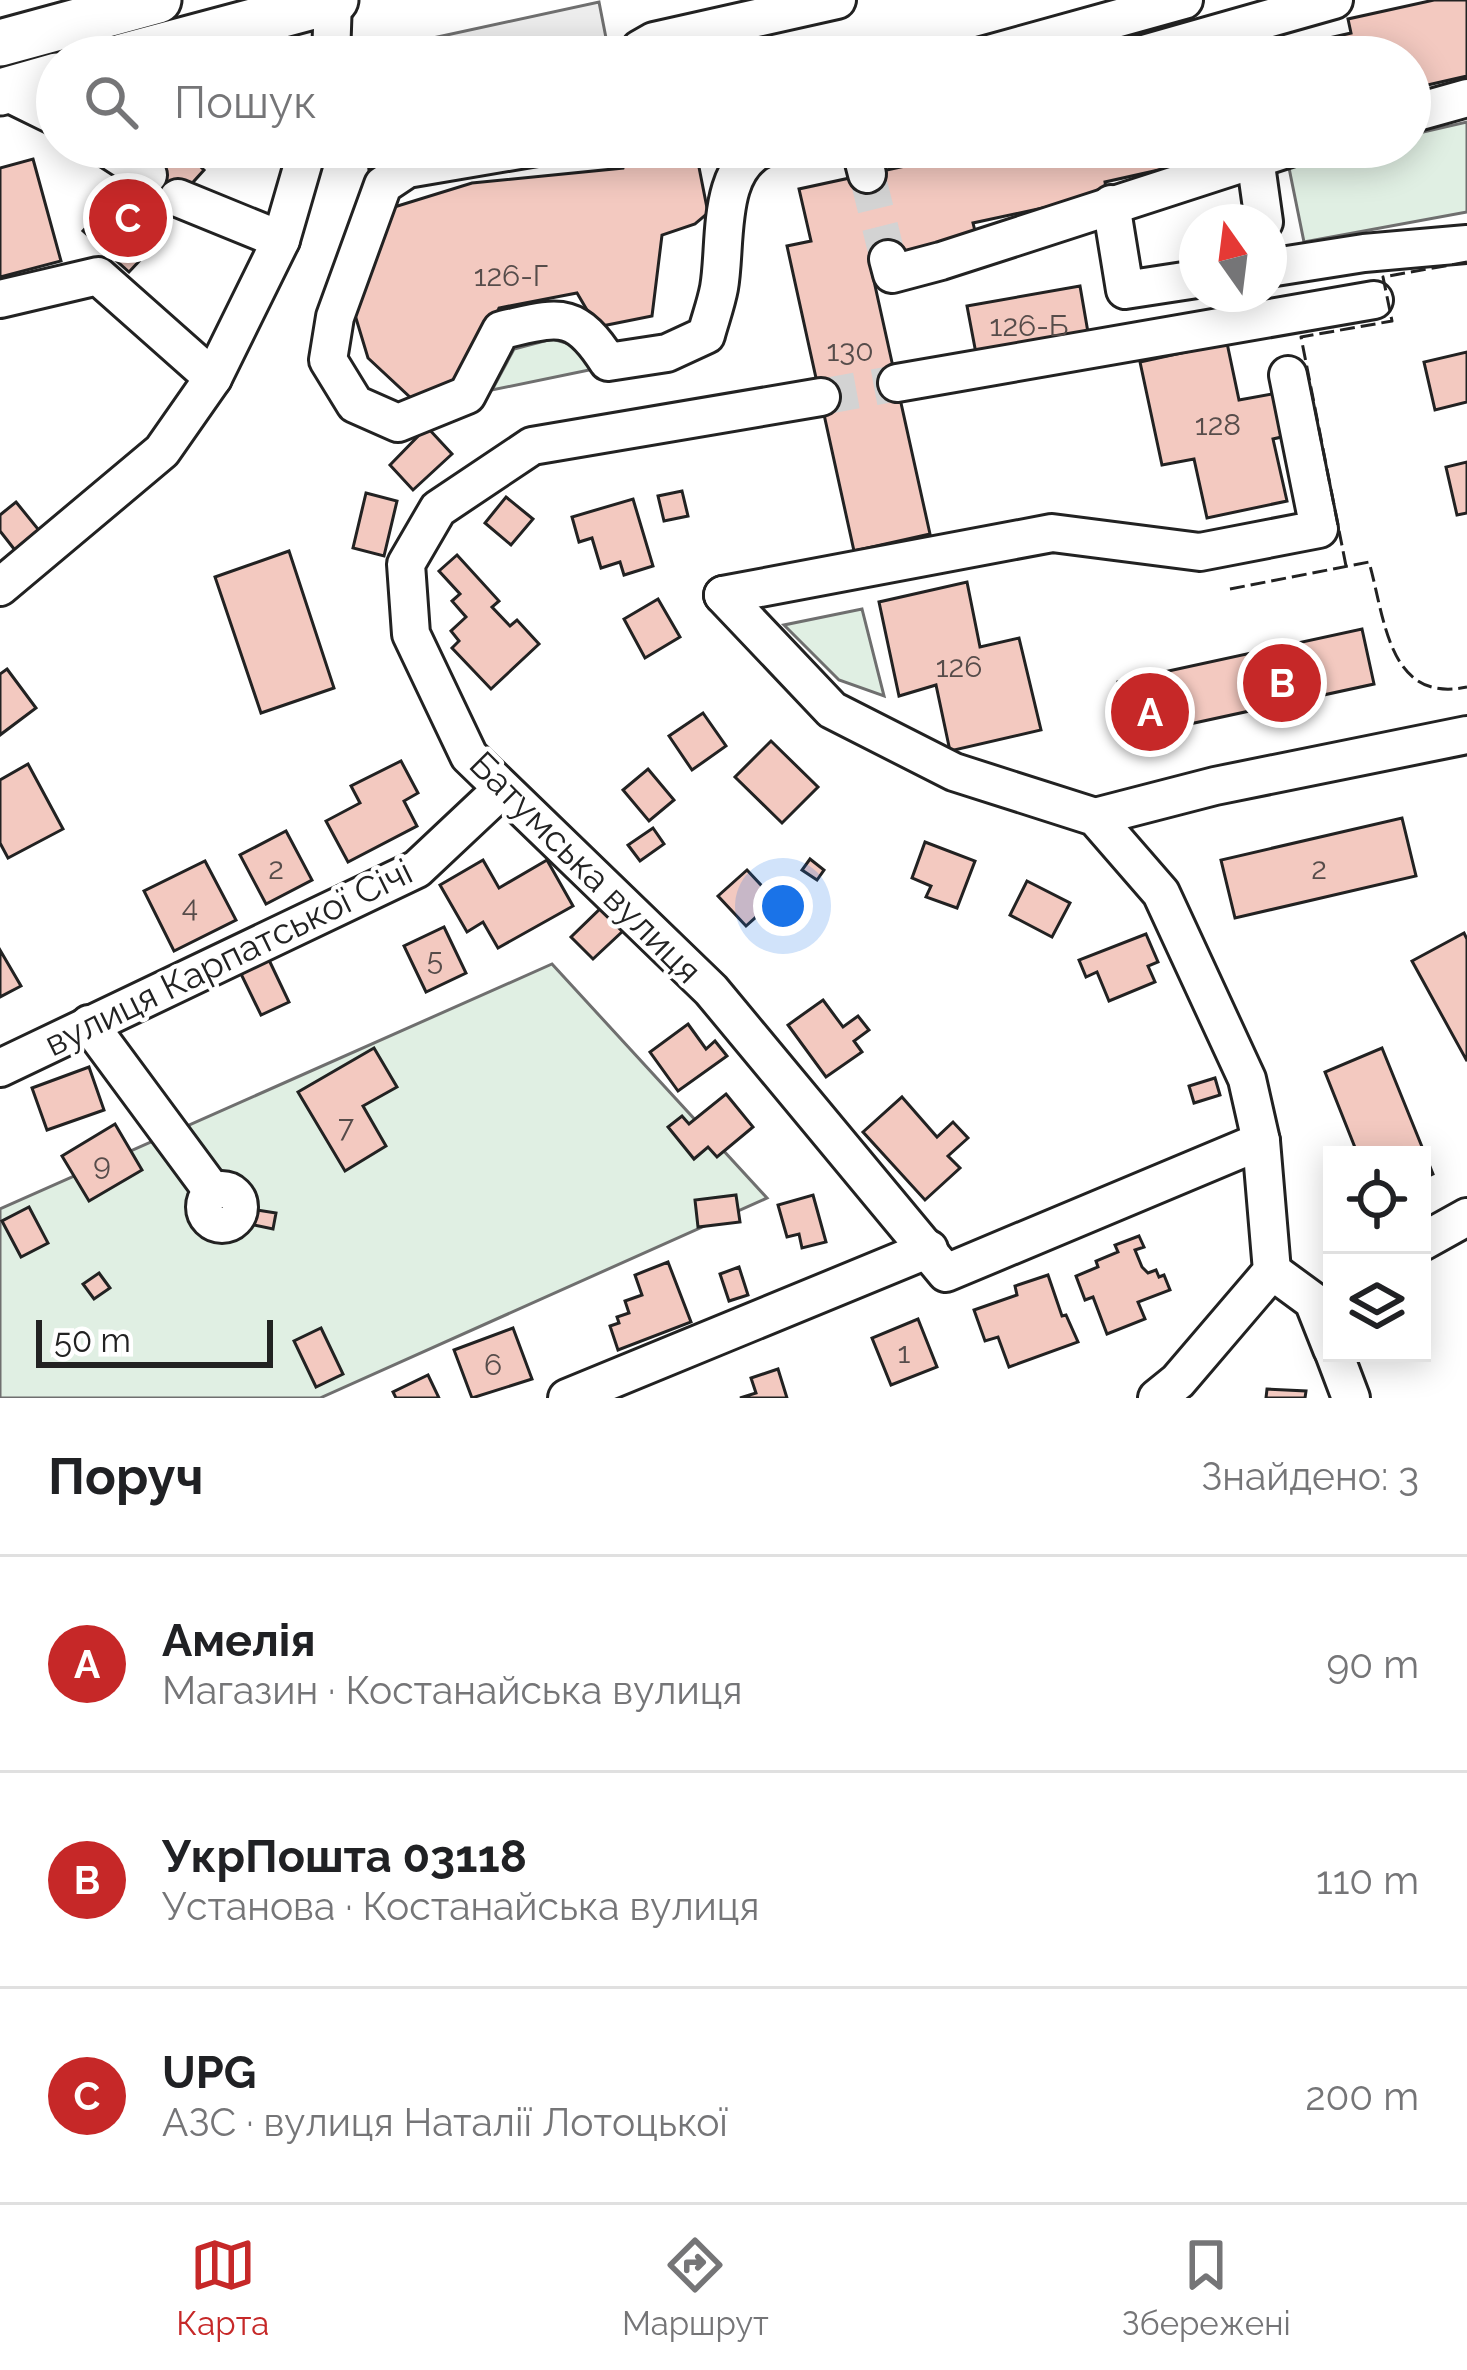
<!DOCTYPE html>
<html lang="uk">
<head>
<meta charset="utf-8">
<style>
	body { margin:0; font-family:Raleway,sans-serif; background:#f6f6f6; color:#202124 }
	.controls { position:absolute; right:36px; bottom:36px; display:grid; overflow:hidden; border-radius:0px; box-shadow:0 6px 30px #0003 }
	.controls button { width:108px; height:108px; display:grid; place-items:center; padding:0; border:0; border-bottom:3px solid #e0e0e0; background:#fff; color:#202124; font:60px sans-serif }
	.compass { position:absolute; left:1179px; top:204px; width:108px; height:108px; border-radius:50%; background:#fff; box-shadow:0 6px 30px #0003; rotate:346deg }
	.scale { position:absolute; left:36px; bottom:30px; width:237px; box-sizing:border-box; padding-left:12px; border:6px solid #222; border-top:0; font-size:33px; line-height:42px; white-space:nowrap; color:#222; -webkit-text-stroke:9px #fff; paint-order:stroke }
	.you { position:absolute; left:783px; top:906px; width:42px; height:42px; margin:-30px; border:9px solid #fff; border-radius:50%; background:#1a73e8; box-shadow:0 0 0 18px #1a73e833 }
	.badge { display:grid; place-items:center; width:78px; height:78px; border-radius:50%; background:#c62828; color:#fff; font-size:39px; font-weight:700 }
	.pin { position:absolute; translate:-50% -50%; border:6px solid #fff; box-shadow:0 3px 12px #0006 }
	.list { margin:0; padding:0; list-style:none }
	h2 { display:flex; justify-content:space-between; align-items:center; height:156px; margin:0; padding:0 48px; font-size:51px }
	h2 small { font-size:39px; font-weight:400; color:#757577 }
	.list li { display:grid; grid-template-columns:78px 1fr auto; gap:36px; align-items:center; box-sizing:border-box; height:216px; padding:0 48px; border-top:3px solid #e0e0e0 }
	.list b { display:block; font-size:45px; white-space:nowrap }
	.list p { margin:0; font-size:39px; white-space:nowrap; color:#757577 }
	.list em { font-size:39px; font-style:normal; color:#757577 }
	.icon { flex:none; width:66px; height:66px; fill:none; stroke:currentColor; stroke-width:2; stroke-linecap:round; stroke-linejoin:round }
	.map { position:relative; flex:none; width:1467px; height:1398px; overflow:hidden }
	.search { position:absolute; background:#fff; box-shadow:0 6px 30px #0003; left:36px; right:36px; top:36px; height:132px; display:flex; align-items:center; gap:30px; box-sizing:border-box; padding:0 42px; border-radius:66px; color:#757577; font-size:45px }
	.sheet { height:804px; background:#fff }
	nav { display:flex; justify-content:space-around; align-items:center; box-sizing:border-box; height:168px; border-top:3px solid #e0e0e0; background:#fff; font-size:33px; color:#757577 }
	nav a { display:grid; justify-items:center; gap:6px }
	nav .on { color:#c62828 }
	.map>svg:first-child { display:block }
	.green { fill:#e0efe3; stroke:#6f6f6f; stroke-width:3 }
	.parking { fill:#ededed; stroke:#6f6f6f; stroke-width:3 }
	.building { fill:#f3c9c0; stroke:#222; stroke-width:3 }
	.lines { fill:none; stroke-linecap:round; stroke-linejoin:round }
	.minor-tunnel { stroke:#d3d3d3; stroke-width:36; stroke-dasharray:36 18; stroke-linecap:butt }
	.minor-casing { stroke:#222; stroke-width:42 }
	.major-casing { stroke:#222; stroke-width:51 }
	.minor { stroke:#fff; stroke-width:36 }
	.major { stroke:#fff; stroke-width:45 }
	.fence { stroke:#222; stroke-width:3; stroke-dasharray:15 6; stroke-linecap:butt }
	.labels { text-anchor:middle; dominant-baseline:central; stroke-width:9; stroke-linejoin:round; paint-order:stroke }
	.number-label { font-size:30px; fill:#564c4a }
	.street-label { font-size:36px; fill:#222; stroke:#fff }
</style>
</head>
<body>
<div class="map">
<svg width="1467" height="1398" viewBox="0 0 1467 1398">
	<rect width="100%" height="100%" fill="#fff"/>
	<g class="green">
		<polygon points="1467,122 1467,212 1304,242 1288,163 1358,147 1410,147 1410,135"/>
		<polygon points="552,339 577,346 594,369 492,390 514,349"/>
		<polygon points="862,609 884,696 839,680 784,625"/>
		<polygon points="552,964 767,1198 320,1398 0,1398 0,1209"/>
	</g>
	<polygon class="parking" points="599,2 607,43 534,57 413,57 410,43"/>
	<g class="building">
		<polygon points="1434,0 1467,0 1467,76 1410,89 1410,57 1245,57 1351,33 1348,19"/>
		<polygon points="173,147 179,147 204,170 149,231 159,240 129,272 83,231 113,199 120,206"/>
		<polygon points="366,147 501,147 369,170"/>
		<polygon points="629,147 695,147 708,213 695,224 662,235 652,316 597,327 577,293 499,308 467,381 411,398 368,358 352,305 391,208 472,183 623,168"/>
		<polygon points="949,147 1224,147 1226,155 1105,182 1107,194 973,223 977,239 870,263 930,534 854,551 787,246 811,241 799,189 951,156"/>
		<polygon points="33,159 61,261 0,277 0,168"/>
		<polygon points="1080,286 1090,344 978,364 967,306"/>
		<polygon points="1227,343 1239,400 1277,393 1286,436 1273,439 1287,501 1207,518 1194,459 1162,465 1140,362"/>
		<polygon points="1467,352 1467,402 1435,410 1424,362"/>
		<polygon points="427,427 452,454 413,490 390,465"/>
		<polygon points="1467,462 1467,513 1457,515 1446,467"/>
		<polygon points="682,491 688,516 664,521 658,496"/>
		<polygon points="366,493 397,501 384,556 353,548"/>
		<polygon points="506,497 533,519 511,545 485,523"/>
		<polygon points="633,499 653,566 624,575 620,562 601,568 592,538 579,542 572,517"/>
		<polygon points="16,502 42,534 18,554 0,531 0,515"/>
		<polygon points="289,551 334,688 261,713 215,577"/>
		<polygon points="457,555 499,601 492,607 510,626 517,620 539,644 491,689 452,648 459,641 451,631 466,617 452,601 460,594 439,571"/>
		<polygon points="967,582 980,647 1019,638 1041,730 950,751 936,685 899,696 879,602"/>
		<polygon points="658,599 680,637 645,658 624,619"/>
		<polygon points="1362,629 1374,684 1130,737 1118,682"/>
		<polygon points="7,669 36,708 0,735 0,674"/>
		<polygon points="703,713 726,746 692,770 669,736"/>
		<polygon points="771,741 818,787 782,823 735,777"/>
		<polygon points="401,761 418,793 404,801 417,826 348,862 326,821 360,803 351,786"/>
		<polygon points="28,764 63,829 8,858 0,843 0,780"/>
		<polygon points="648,769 674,800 649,821 623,790"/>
		<polygon points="1402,818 1416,876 1235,918 1221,860"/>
		<polygon points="653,828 664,844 640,861 628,845"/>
		<polygon points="286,831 312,880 266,904 240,855"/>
		<polygon points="925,842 975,861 957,908 926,897 931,886 912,878"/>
		<polygon points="810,859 824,870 817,880 802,870"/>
		<polygon points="483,860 499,888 547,860 573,906 498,948 483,922 467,932 440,885"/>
		<polygon points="205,861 236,920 174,951 144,891"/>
		<polygon points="747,870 775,900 746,926 718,896"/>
		<polygon points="1027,881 1070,903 1052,937 1010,915"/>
		<polygon points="602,907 624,930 593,959 571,937"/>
		<polygon points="444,927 466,973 426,992 404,946"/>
		<polygon points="1464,933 1467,939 1467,1061 1412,961"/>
		<polygon points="1146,934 1158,962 1148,966 1155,982 1109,1001 1097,972 1086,977 1079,960"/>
		<polygon points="0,950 21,986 0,997"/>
		<polygon points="269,960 289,1002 261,1015 241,974"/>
		<polygon points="823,1000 843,1027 858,1016 869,1030 854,1041 862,1052 826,1077 788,1025"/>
		<polygon points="688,1024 706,1049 715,1041 727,1056 678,1091 650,1052"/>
		<polygon points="374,1048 397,1087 363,1106 386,1146 345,1171 298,1092"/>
		<polygon points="1382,1048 1433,1174 1422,1179 1422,1155 1358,1155 1325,1072"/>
		<polygon points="89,1067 104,1110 47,1130 32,1088"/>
		<polygon points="1215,1078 1220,1095 1194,1103 1189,1086"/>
		<polygon points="726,1094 753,1127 717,1157 708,1147 694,1159 668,1127 682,1116 689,1124"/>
		<polygon points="902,1097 937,1137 953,1122 968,1138 948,1156 960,1168 925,1200 863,1132"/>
		<polygon points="115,1124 142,1170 89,1201 62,1156"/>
		<polygon points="736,1195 740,1222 698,1227 695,1200"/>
		<polygon points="813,1195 826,1242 802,1248 799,1234 787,1237 778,1205"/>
		<polygon points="29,1207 48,1243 21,1257 2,1221"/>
		<polygon points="257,1210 276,1213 273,1229 254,1225"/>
		<polygon points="1139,1236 1144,1247 1135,1250 1142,1267 1148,1273 1156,1270 1159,1277 1164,1275 1170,1290 1138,1302 1145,1319 1107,1334 1093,1297 1085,1300 1076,1276 1098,1267 1096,1261 1118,1252 1115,1245"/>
		<polygon points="668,1262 691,1322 618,1350 610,1326 619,1323 617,1317 629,1313 625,1301 642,1295 635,1275"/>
		<polygon points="739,1267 748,1295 729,1301 720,1274"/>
		<polygon points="99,1273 110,1288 94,1299 83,1284"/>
		<polygon points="1048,1275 1062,1316 1066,1315 1078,1342 1009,1367 998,1337 985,1341 974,1310 1017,1295 1015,1286"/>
		<polygon points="918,1319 937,1367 891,1385 872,1338"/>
		<polygon points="321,1328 343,1374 316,1387 294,1341"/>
		<polygon points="513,1328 532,1379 472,1398 454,1350"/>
		<polygon points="778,1369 787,1398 740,1398 756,1393 751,1378"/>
		<polygon points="428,1375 439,1398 396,1398 393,1392"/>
		<polygon points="1267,1389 1306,1391 1305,1398 1266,1398"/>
	</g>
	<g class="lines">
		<g class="minor-tunnel">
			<polyline points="867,174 888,259"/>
			<polyline points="821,397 897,383"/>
		</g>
		<defs>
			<g id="minor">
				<polyline points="331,57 333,0"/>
				<polyline points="637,57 640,49 654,41 837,0"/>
				<polyline points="978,57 1184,0"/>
				<polyline points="1133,57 1334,0"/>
				<polyline points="4,91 57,117"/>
				<polyline points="1410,114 1467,98"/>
				<polyline points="105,147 148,175"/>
				<path d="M537,147L407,169L383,185L335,317L328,360L355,404L398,423L467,395L501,330C557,318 574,308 608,362L667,353L706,335C710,320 716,304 719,288C727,244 715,167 766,147"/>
				<polyline points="860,147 867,174"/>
				<polyline points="1255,158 1264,222"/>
				<polyline points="178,198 281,240"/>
				<polyline points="1111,204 1125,290 1197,279"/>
				<polyline points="888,259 892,274 941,261 1293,147"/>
				<polyline points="1269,268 1364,253 1467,244"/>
				<polyline points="0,299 98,276 213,378"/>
				<polyline points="897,383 1374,300"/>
				<polyline points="821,397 532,446 438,509 406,564 411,634 469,756 711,990 946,1273 1261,1141"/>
				<polyline points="0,587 162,451 213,378 281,240 308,147"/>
				<polyline points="723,595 832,710 954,772 1095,817 1161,893 1247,1079 1261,1141 1272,1271 1178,1381 1157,1398"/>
				<polyline points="723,595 1052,533 1200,552 1319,529 1288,375"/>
				<polyline points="1095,817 1215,786 1467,735"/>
				<polyline points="89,1024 213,1192"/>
				<polyline points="0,1068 417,869 502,789"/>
				<circle cx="222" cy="1207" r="17"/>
				<polyline points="1422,1242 1467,1217"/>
				<polyline points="1272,1271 1313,1301 1332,1349"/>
				<polyline points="1334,1353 1351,1398"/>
				<polyline points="567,1398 929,1249"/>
			</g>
			<g id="major">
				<polyline points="0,43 158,0"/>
				<polyline points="122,57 335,0"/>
				<polyline points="0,92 57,76"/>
			</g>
		</defs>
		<use href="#minor" class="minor-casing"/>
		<use href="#major" class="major-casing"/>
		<use href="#minor" class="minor"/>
		<use href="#major" class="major"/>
		<g class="fence">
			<polyline points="1346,566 1301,337 1392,321 1383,277 1467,262"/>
			<path d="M1230,589L1369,562C1385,618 1388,704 1467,687"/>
		</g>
	</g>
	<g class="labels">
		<g class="number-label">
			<text x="511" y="275">126-Г</text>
			<text x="1029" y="325">126-Б</text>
			<text x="850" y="350">130</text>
			<text x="1218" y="424">128</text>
			<text x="959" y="666">126</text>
			<text x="276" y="868">2</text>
			<text x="1319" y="868">2</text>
			<text x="190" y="906">4</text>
			<text x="435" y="959">5</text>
			<text x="346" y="1126">7</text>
			<text x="102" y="1163">9</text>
			<text x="904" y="1352">1</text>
			<text x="493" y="1364">6</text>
		</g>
		<g class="street-label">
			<text transform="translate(586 867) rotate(45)">Батумська вулиця</text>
			<text transform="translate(228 957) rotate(-26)">вулиця Карпатської Січі</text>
		</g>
	</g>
</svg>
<div class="controls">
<button><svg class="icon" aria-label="locate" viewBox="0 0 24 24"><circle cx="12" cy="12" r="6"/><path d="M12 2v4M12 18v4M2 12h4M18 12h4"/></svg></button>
<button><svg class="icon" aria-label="layers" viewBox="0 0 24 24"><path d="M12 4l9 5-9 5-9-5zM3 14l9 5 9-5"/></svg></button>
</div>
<svg class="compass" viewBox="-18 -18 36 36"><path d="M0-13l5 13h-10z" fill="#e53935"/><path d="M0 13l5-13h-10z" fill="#757577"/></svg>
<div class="scale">50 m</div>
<div class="you"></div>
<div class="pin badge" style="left:1150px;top:712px">A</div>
<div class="pin badge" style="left:1282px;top:683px">B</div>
<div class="pin badge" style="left:128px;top:218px">C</div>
<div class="search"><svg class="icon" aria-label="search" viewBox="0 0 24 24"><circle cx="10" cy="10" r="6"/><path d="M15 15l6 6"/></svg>Пошук</div>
</div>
<section class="sheet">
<h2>Поруч<small>Знайдено: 3</small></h2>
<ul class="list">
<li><span class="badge">A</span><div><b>Амелія</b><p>Магазин · Костанайська вулиця</p></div><em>90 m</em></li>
<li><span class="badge">B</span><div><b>УкрПошта 03118</b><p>Установа · Костанайська вулиця</p></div><em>110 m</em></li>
<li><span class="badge">C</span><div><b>UPG</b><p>АЗС · вулиця Наталії Лотоцької</p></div><em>200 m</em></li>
</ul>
</section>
<nav>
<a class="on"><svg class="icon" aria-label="map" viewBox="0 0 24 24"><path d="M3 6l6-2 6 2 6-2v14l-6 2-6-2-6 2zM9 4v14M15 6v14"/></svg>Карта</a>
<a><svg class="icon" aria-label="directions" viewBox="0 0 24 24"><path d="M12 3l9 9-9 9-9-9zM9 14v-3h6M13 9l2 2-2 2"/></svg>Маршрут</a>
<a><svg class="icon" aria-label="saved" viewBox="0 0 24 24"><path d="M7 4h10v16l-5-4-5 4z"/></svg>Збережені</a>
</nav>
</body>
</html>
